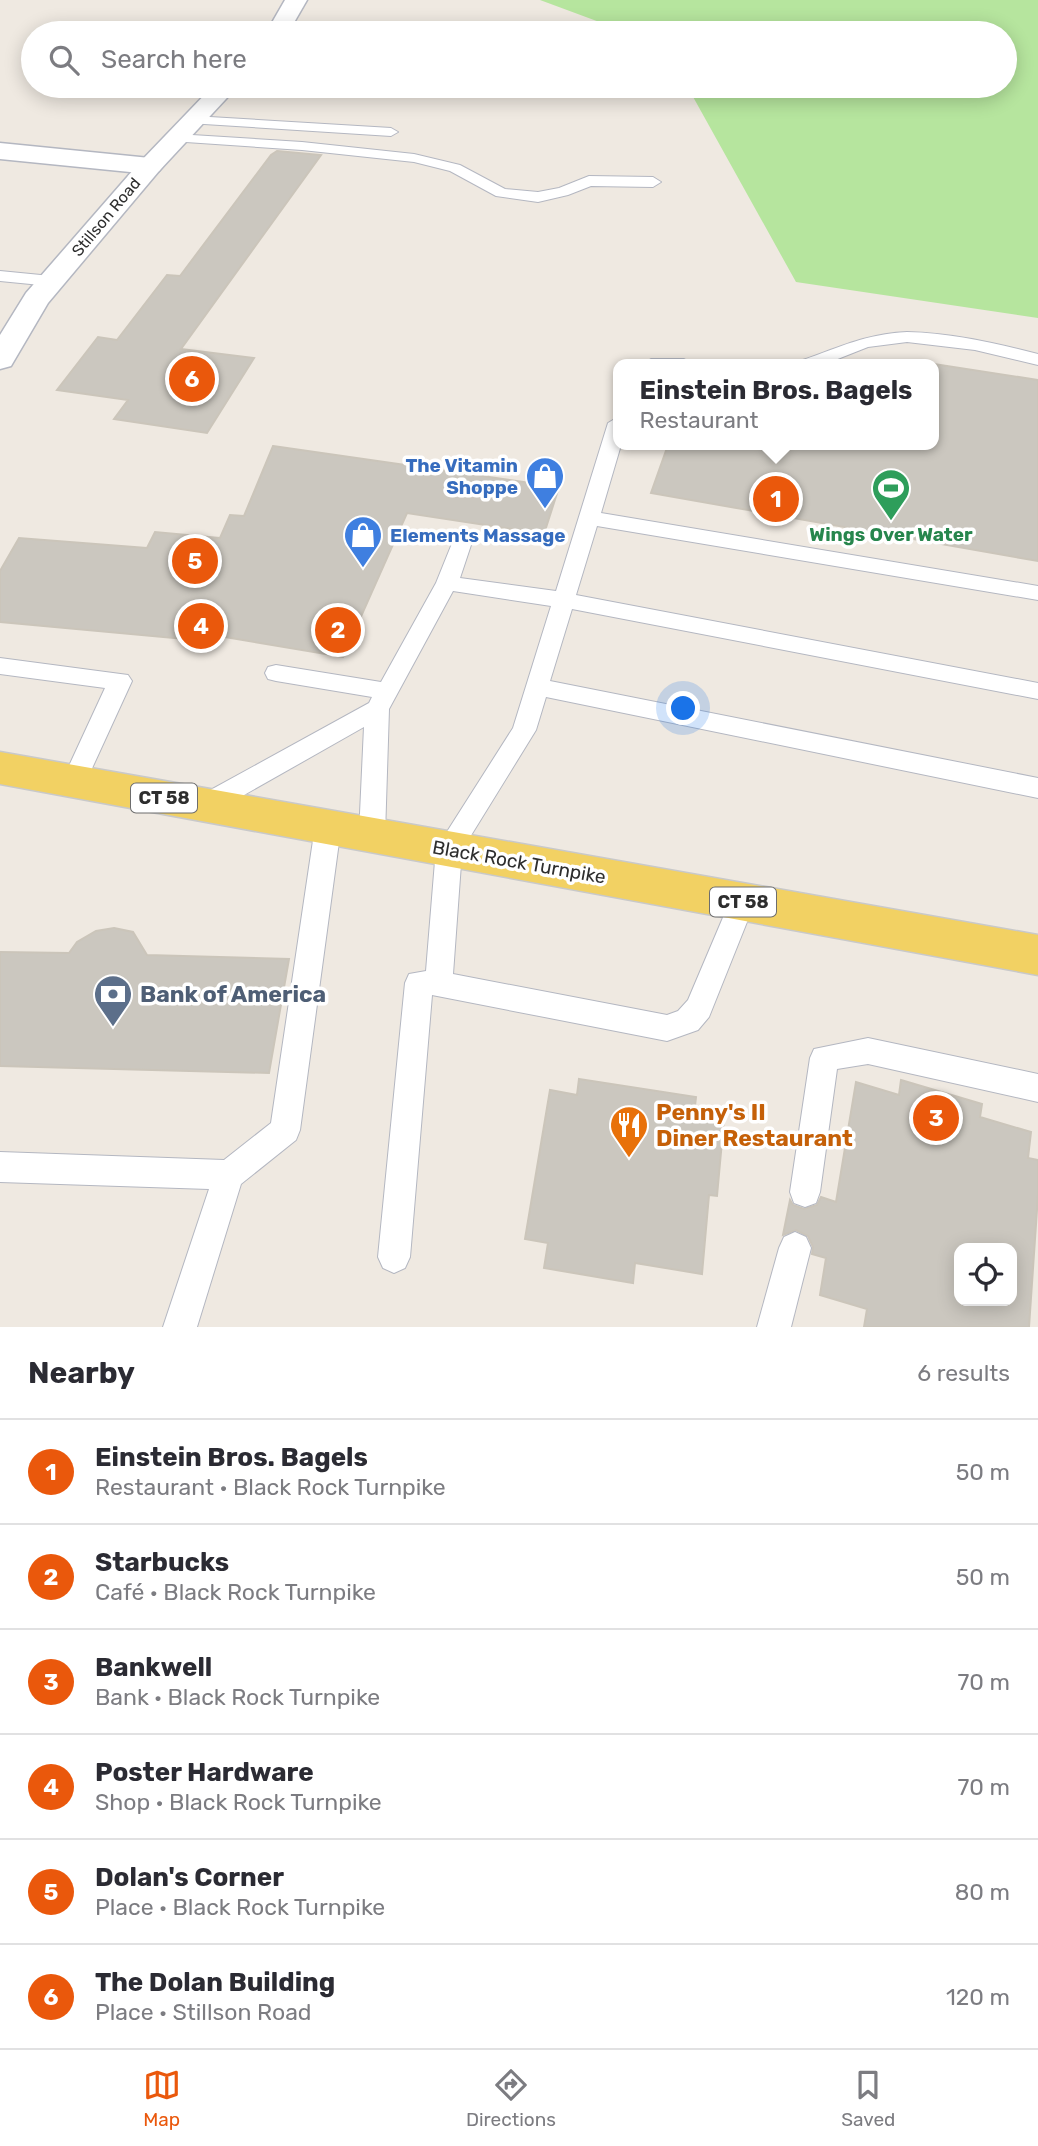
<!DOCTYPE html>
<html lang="en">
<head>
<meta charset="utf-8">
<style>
	body { margin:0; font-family:Rubik,sans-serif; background:#f2f2f3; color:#2b2b33 }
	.controls { position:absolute; right:21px; bottom:21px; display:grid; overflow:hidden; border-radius:14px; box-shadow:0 4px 18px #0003 }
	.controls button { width:63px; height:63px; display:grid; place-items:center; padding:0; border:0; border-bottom:2px solid #e1e1e2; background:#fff; color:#2b2b33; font:35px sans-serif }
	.you { position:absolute; left:684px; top:709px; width:24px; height:24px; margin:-18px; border:5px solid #fff; border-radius:50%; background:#1a73e8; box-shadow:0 0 0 10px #1a73e833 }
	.badge { display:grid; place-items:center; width:46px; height:46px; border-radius:50%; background:#ea580c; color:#fff; font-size:23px; font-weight:700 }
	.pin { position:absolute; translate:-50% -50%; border:4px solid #fff; box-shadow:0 2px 7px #0006 }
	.popup { position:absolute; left:613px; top:359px; width:326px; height:91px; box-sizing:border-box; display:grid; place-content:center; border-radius:14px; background:#fff; filter:drop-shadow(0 2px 5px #0005); font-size:23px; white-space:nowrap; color:#7c7c81 }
	.popup b { font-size:26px; color:#2b2b33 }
	.popup::after { content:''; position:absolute; left:50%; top:100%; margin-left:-14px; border:14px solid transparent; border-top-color:#fff }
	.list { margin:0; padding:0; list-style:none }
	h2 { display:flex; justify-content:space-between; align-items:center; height:91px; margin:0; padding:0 28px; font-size:30px }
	h2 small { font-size:23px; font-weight:400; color:#7c7c81 }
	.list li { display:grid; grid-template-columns:46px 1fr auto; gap:21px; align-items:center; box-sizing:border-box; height:105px; padding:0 28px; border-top:2px solid #e1e1e2 }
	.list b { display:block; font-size:26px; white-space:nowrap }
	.list p { margin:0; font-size:23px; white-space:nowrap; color:#7c7c81 }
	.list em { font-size:23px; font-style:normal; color:#7c7c81 }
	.icon { flex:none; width:38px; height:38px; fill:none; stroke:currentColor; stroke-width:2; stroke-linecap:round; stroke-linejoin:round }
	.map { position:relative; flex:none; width:1038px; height:1327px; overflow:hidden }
	.search { position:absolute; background:#fff; box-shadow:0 4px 18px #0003; left:21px; right:21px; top:21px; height:77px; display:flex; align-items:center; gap:18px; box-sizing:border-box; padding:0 24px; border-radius:38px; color:#7c7c81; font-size:26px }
	.sheet { height:721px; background:#fff }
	nav { display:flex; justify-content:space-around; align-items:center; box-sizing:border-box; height:98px; border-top:2px solid #e1e1e2; background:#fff; font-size:19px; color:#7c7c81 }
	nav a { display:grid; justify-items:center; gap:4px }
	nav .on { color:#ea580c }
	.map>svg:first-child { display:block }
	.green { fill:#b6e59e }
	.building { fill:#cbc7bf; stroke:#cbc5ba; stroke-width:2; fill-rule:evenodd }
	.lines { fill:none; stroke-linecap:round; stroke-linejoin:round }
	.lane-casing { stroke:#b4b7c1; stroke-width:2 }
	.street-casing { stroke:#b4b7c1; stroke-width:3 }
	.secondary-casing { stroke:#b4b7c1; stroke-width:3 }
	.primary-casing { stroke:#c9c9c9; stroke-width:3 }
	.lane { fill:#fff; fill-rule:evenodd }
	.street { fill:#fff; fill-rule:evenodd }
	.secondary { fill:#fff; fill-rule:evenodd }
	.primary { fill:#f2d163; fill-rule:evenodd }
	.labels { text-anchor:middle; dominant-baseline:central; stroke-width:7; stroke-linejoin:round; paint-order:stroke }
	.far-street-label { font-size:16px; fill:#2e2e2e; stroke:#fff }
	.shield { fill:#fff; stroke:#6d6d6d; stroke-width:2 }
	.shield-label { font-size:18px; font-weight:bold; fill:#2e2e2e }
	.shop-label { font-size:19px; font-weight:bold; fill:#366cbe; stroke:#fff; text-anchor:end }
	.leisure-label { font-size:19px; font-weight:bold; fill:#27864d; stroke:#fff }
	.street-label { font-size:19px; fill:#2e2e2e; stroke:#fff }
	.near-service-label { font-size:23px; font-weight:bold; fill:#4e5e75; stroke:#fff; text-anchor:start }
	.near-food-label { font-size:23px; font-weight:bold; fill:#c56008; stroke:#fff; text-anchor:start }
</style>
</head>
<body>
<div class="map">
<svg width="1038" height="1327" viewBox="0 0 1038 1327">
	<rect width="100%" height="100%" fill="#efe9e1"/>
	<polygon class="green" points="540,0 1038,0 1038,318 796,282 687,86 1005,86 1005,33 629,33"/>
	<g class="building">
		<polygon points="277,151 321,155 181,349 254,358 207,433 114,419 128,400 57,390 98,337 117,340 167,275 180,276 271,155"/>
		<polygon points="934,364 1038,380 1038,561 651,493 668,445 934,445"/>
		<polygon points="273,446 559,487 544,534 407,513 343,657 219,636 217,642 0,622 0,571 19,538 147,548 155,532 220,538 230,515 244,516"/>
		<polygon points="114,928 133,932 147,955 289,959 269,1073 0,1066 0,952 69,953 77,942 96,931"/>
		<polygon points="579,1079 696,1097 694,1115 724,1119 717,1196 709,1195 702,1274 635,1263 633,1283 544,1268 548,1243 525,1239 550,1090 577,1095"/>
		<path d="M901,1080L982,1104L980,1117L1031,1132L1028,1158L1038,1160V1195L1029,1327H864L867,1309L820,1295L826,1258L812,1254L813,1247L808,1236L796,1230L783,1235L790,1200L793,1205L804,1209L817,1205L821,1197L836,1202L856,1082L899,1095ZM959,1248H1012V1301H959Z"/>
	</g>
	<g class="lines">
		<defs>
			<g id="lane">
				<polygon points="193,116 391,128 398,132 391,136 188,123 188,117"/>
				<polygon points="176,134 302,142 414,154 460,165 505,189 538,192 559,188 589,176 653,177 661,182 653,187 591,186 568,195 538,202 496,196 450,171 414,162 302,150 171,141 169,138"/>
				<polygon points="0,271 51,276 59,281 51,286 0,281"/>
				<path d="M907,332C952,333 995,343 1038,354V365L975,350L907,342L868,347L825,364H800L803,360C840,347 866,334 907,332Z"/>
				<polygon points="651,359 684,359 693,364 642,364"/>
				<polygon points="618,417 618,445 621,445 601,513 1038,586 1038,600 597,526 576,595 1038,683 1038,699 572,609 550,681 1038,778 1038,798 546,697 536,730 462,850 453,974 667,1015 678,1011 688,1000 733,894 742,891 751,894 755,902 709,1017 698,1030 667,1041 432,995 410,1257 405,1268 394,1273 383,1268 378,1257 405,983 409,974 426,971 436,849 513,728 551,606 453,591 389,709 385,835 381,842 372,845 363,842 359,835 364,727 214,812 205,815 196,812 193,805 196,798 369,703 372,697 276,681 268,679 265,673 268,667 276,665 381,682 436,583 457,531 471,531 474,536 460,578 556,591 608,423"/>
				<polygon points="0,658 128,675 132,681 83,788 74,791 65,788 62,781 105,688 0,674"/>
				<polygon points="328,817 337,820 341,827 300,1130 296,1140 241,1184 197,1327 163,1327 209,1189 0,1182 0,1152 224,1160 271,1123 315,827 319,820"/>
				<polygon points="868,1038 1038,1074 1038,1102 868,1064 837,1069 820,1192 816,1203 805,1207 794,1203 790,1192 810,1058 814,1049"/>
				<polygon points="795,1232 806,1237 811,1248 791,1327 757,1327 779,1248 784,1237"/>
			</g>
			<polygon id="street" points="0,143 150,158 159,161 163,166 159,171 150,174 0,159"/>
			<g id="secondary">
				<polygon points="285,0 307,0 288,33 266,33"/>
				<polygon points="213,86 238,86 159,171 48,303 11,366 0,369 0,335 26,293 141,161"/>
			</g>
			<polygon id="primary" points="0,752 1038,935 1038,975 0,784"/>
		</defs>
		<use href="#lane" class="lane-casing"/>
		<use href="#street" class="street-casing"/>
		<use href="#secondary" class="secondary-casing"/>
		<use href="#primary" class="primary-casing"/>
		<use href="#lane" class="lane"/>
		<use href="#street" class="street"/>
		<use href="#secondary" class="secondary"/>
		<use href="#primary" class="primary"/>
	</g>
	<defs>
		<symbol id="shop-pin" viewBox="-11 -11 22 30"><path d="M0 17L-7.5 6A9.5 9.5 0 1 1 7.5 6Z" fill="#3f7fe0" stroke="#fff"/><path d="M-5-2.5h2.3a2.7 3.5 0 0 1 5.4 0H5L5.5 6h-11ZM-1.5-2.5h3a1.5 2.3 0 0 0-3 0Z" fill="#fff"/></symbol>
		<symbol id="stadium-pin" viewBox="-11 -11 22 30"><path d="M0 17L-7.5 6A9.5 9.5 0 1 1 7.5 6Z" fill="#2e9e5b" stroke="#fff"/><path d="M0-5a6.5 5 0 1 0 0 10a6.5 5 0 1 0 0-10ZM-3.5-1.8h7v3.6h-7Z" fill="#fff"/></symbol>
		<symbol id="bank-pin" viewBox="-11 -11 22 30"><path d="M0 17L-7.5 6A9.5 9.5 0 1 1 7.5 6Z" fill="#5c6f8a" stroke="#fff"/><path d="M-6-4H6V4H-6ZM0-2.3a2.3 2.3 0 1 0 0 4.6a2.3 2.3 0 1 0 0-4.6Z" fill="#fff"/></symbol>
		<symbol id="restaurant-pin" viewBox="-11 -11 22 30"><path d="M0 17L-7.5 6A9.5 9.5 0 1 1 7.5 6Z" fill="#e8710a" stroke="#fff"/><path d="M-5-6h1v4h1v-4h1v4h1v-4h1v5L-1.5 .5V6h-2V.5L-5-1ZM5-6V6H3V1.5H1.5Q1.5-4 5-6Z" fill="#fff"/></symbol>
	</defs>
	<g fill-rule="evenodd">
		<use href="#shop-pin" x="523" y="454" width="44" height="60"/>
		<use href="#stadium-pin" x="869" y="466" width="44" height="60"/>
		<use href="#shop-pin" x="341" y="513" width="44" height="60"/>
		<use href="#bank-pin" x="91" y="972" width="44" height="60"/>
		<use href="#restaurant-pin" x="607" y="1103" width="44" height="60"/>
	</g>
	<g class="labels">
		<g class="far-street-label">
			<text transform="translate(106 217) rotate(-50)">Stillson Road</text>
		</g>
		<g class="shield">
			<rect x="131" y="783.5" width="66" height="29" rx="5"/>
			<rect x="710" y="887.5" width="66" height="29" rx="5"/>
		</g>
		<g class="shield-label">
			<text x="164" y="798">CT 58</text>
			<text x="743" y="902">CT 58</text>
		</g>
		<g class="shop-label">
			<text x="518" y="465">The Vitamin<tspan x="518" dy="22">Shoppe</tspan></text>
			<text x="390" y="535" text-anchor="start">Elements Massage</text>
		</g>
		<g class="leisure-label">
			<text x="891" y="534">Wings Over Water</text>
		</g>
		<g class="street-label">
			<text transform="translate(519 862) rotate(10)">Black Rock Turnpike</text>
		</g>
		<g class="near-service-label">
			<text x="140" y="994">Bank of America</text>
		</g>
		<g class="near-food-label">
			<text x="656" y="1112">Penny's II<tspan x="656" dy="26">Diner Restaurant</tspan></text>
		</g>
	</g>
</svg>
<div class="controls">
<button><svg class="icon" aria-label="locate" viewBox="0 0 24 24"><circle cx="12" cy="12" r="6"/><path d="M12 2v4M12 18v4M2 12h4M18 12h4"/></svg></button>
</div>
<div class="you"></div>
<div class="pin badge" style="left:776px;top:499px">1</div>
<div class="popup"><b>Einstein Bros. Bagels</b>Restaurant</div>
<div class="pin badge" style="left:338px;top:630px">2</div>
<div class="pin badge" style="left:936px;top:1118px">3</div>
<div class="pin badge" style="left:201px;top:626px">4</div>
<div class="pin badge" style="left:195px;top:561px">5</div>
<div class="pin badge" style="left:192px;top:379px">6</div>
<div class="search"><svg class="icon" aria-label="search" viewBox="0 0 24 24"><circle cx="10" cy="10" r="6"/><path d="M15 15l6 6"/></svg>Search here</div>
</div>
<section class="sheet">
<h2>Nearby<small>6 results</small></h2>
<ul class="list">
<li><span class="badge">1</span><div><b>Einstein Bros. Bagels</b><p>Restaurant · Black Rock Turnpike</p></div><em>50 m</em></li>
<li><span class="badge">2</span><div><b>Starbucks</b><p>Café · Black Rock Turnpike</p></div><em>50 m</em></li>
<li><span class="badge">3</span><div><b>Bankwell</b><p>Bank · Black Rock Turnpike</p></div><em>70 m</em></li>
<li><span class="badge">4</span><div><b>Poster Hardware</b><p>Shop · Black Rock Turnpike</p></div><em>70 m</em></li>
<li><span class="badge">5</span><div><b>Dolan's Corner</b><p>Place · Black Rock Turnpike</p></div><em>80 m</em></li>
<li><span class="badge">6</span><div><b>The Dolan Building</b><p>Place · Stillson Road</p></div><em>120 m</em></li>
</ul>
</section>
<nav>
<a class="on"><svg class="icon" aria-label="map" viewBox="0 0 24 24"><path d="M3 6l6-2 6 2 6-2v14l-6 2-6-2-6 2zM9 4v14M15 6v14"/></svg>Map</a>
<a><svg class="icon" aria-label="directions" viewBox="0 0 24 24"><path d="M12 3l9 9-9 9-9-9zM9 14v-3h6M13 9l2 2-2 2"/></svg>Directions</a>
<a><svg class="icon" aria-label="saved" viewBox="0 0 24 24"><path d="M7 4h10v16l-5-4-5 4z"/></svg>Saved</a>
</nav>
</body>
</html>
